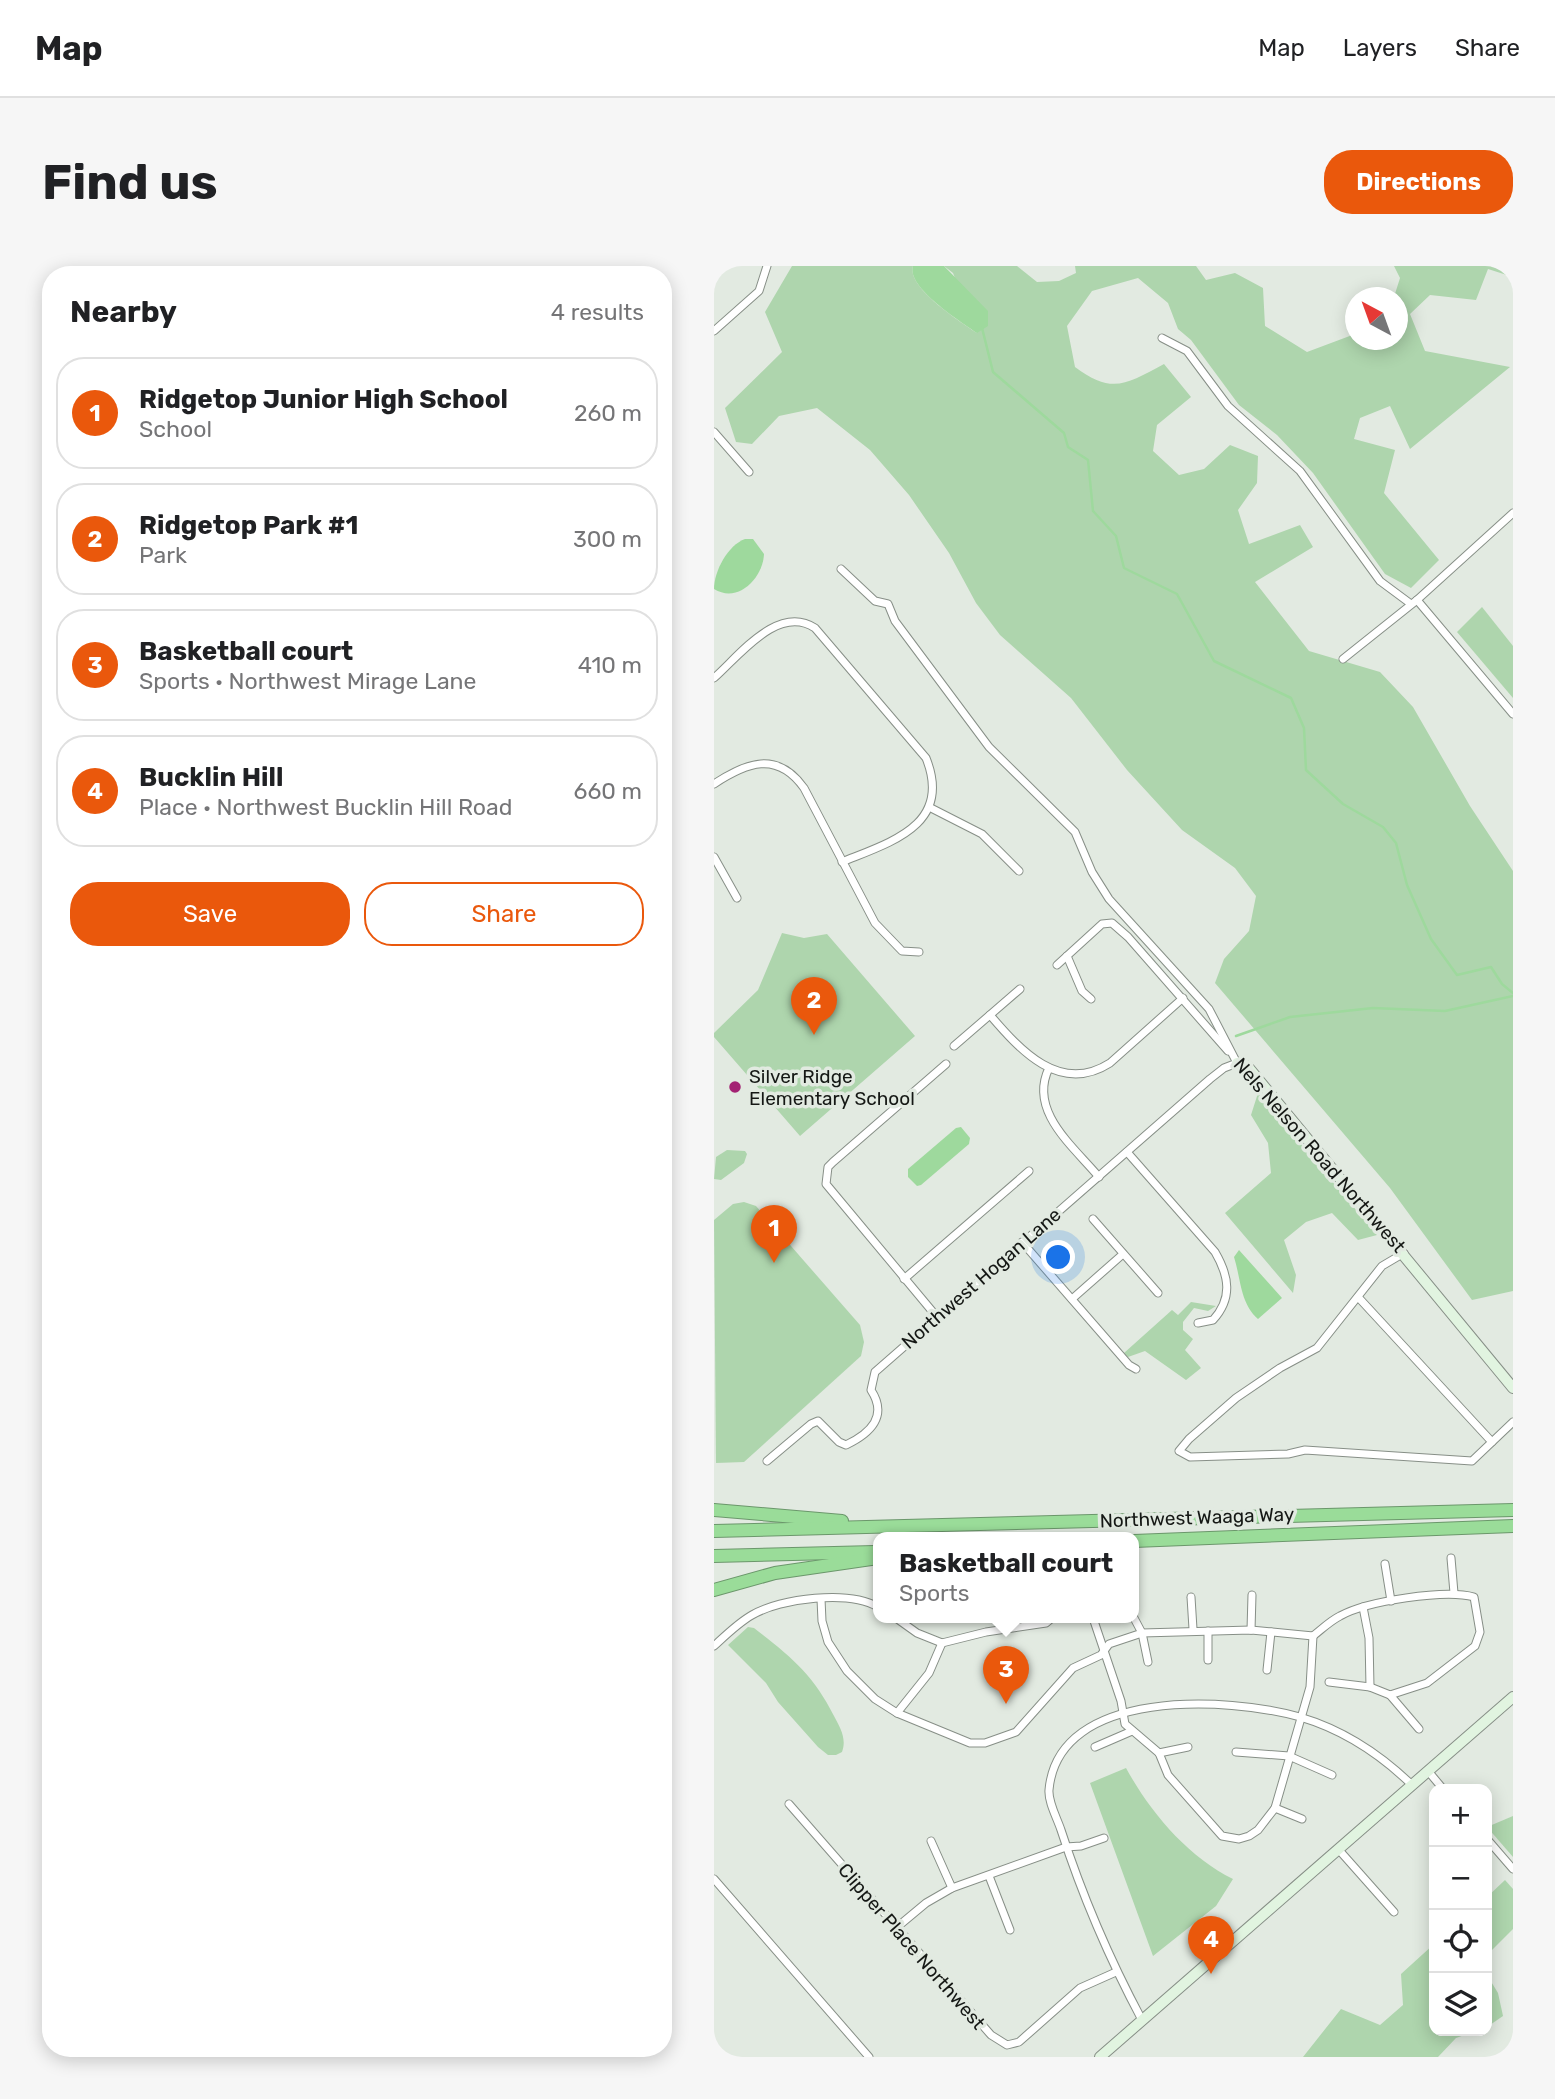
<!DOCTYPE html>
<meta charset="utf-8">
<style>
:root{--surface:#fff;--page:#f6f6f6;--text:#202124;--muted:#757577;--line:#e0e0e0;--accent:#ea580c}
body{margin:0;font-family:Rubik,sans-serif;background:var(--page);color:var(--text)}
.controls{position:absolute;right:21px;bottom:21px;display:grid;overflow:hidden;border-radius:14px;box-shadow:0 4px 18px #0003}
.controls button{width:63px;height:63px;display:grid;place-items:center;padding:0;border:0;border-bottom:2px solid var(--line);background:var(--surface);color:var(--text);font:35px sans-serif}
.compass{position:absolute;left:631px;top:21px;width:63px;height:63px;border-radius:50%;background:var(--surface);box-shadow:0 4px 18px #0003;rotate:319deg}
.you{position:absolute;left:345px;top:992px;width:24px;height:24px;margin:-18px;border:5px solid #fff;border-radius:50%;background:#1a73e8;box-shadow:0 0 0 10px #1a73e833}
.badge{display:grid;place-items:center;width:46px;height:46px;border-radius:50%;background:var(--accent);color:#fff;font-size:23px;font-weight:700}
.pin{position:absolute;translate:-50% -58px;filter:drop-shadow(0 2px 4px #0008)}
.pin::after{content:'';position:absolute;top:37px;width:24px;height:21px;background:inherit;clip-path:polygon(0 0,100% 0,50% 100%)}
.popup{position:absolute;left:159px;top:1266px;width:266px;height:91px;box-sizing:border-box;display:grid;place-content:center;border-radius:14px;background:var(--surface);filter:drop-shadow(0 2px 5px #0005);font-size:23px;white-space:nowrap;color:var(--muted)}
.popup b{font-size:26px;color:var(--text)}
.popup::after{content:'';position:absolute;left:50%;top:100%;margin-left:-14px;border:14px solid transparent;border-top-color:var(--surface)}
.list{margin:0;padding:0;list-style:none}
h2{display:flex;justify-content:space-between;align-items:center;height:91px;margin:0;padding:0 28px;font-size:30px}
h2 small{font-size:23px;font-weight:400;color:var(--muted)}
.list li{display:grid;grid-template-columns:46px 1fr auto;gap:21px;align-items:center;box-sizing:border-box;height:112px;margin:0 14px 14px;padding:0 14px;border:2px solid var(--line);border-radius:28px}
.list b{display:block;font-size:26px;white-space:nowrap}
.list p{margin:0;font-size:23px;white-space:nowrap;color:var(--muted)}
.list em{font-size:23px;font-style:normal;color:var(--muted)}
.actions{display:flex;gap:14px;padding:21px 28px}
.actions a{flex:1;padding:16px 0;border:2px solid var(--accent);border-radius:28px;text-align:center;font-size:24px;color:var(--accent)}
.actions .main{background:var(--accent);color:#fff}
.icon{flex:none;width:38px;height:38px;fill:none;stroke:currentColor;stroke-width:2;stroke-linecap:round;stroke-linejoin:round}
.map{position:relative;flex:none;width:799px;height:1791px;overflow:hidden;border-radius:28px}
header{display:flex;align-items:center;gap:42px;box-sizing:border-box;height:98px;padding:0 35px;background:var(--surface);border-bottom:2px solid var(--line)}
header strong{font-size:33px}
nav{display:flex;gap:38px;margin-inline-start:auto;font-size:24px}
.intro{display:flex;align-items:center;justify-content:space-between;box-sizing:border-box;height:168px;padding:0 42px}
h1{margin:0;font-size:49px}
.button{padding:18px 32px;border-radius:28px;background:var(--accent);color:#fff;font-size:24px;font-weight:700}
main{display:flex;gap:42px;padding:0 42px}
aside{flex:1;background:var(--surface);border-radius:28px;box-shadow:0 4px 18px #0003}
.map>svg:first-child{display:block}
.green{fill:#aed5ad}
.water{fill:#9ed99d}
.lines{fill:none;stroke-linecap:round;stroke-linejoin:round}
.stream{stroke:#9ed99d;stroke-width:2.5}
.street-casing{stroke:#878f87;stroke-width:9}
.secondary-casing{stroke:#878f87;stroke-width:12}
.highway-casing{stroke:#6b976b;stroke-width:14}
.street{stroke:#fff;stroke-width:7}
.secondary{stroke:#e1f4e0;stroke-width:10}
.highway{stroke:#9adc99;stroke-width:12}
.poi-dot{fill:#a32273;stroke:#e2eae1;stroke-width:2.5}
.labels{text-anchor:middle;stroke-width:7;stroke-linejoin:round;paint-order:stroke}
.poi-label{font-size:19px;fill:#151815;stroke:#e2eae1;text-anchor:start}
.street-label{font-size:19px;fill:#151815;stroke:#e2eae1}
</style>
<header>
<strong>Map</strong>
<nav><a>Map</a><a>Layers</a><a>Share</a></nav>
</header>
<div class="intro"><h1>Find us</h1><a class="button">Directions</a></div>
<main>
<aside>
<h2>Nearby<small>4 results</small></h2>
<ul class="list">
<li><span class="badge">1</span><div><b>Ridgetop Junior High School</b><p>School</p></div><em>260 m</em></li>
<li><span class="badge">2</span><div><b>Ridgetop Park #1</b><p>Park</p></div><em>300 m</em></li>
<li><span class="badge">3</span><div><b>Basketball court</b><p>Sports · Northwest Mirage Lane</p></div><em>410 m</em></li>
<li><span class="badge">4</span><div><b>Bucklin Hill</b><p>Place · Northwest Bucklin Hill Road</p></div><em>660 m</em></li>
</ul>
<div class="actions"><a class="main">Save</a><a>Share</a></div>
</aside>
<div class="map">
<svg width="799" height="1791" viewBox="0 0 799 1791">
<rect width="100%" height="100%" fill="#e2eae1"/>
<g class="green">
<path d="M78,0H199C192,21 247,56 263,67L239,7L230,0H303L323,16L345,15L362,7L361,0H482L492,14L521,7L549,22L551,60L593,86L641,68L642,74H684V32L680,31L686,12L680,0H799V11L774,3L762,34L716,29L696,48L711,85L796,101L696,183L676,140L646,152L640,173L681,184L670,227L725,294L697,322L671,308L599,207L563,169L525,139L477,74L464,63L454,37L424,12L378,25L353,60L361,101C399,129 412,118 450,98L477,131L443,159L439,185L465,209L490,203L516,179L544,190L543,217L524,244L535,278L586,259L599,281L541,316L595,385L666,406L699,441L756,540L799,605V1025L758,1034L676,922L501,717L510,693L535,665L542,630L521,602L468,564L413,504L357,432L286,369L262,337L235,287L195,229L156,184L103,142L65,150L38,178L22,176L11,142L68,86L51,46Z"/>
<polygon points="768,341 799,380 799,432 743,366"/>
<polygon points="68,667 90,672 113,668 201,770 86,870 0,771 0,767 44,724"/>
<polygon points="544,827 663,969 644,974 618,947 592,956 570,974 582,1009 579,1027 511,947 557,907 554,877 537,849"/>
<polygon points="13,884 31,885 33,888 30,897 7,914 0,913 2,891"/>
<polygon points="30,936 42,940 146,1059 150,1076 147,1090 30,1196 2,1197 0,954 19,938"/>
<polygon points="477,1036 502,1040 494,1045 480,1042 469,1056 469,1064 479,1073 471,1084 487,1102 472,1114 431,1085 414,1091 410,1087 458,1044 464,1049"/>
<path d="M34,1361L40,1362C76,1390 99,1408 120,1450C126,1461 133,1473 128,1486L122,1489H114L104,1481L64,1436L52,1417L14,1379Z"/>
<path d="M412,1502C436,1546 474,1591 519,1613L502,1640L439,1690L376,1517Z"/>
<polygon points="799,1550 799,1591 773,1561"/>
<polygon points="791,1614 799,1623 799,1663 773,1689 773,1631"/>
<polygon points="720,1678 720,1765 762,1765 742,1772 724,1791 589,1791 627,1743 666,1759 689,1739 687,1708"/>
<polygon points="773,1709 784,1727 789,1750 773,1761"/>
</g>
<g class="water">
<path d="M199,0H230L274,45V60L263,67C247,56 192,21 199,0Z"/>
<path d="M31,273H39L50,288C49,312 24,338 0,323C0,305 14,279 31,273Z"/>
<polygon points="247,861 256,872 255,878 207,919 203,920 194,911 194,903 242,862"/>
<path d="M525,984L568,1032L544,1053C526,1037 527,1013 520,991Z"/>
</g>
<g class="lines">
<g class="stream">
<polyline points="268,62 279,106 350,167 354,181 374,194 379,245 402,270 410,302 463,328 500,395 577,432 590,462 592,504 629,538 669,561 682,577 693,619 717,673 743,709 777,701 788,718 799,727"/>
<polyline points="522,770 576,751 659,742 731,745 799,730"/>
</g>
<g class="street-casing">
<g id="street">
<polyline points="0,65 45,25 53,0"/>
<polyline points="448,72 473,85 514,140 586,205 666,315 697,338"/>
<polyline points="0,166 35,206"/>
<polyline points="703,334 799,448"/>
<polyline points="629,393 703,334 799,247"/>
<path d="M0,412C26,389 64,338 101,362L212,492C239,559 177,576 128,596"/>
<path d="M0,518C32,497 63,484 90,522L161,657L188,685L205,686"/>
<polyline points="215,541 268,568 305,605"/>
<polyline points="0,591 23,632"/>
<polyline points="353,690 368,725 377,733"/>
<polyline points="343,699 388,658 398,657 414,671 514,785"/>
<path d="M276,749C306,784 346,829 396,797L469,732"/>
<polyline points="240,780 306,723"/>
<path d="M335,802C314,845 359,880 385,911"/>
<path d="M413,886L501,986C515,1010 519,1032 499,1054L484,1057"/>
<polyline points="379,953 444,1027"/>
<polyline points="308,976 415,1099 422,1103"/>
<polyline points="690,987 668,1000 603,1082 566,1102 522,1132 475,1173 465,1185 476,1191 574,1188 591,1184 758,1195 799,1156"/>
<polyline points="190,1013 315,905"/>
<polyline points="644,1031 778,1176"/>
<polyline points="358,1033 409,988"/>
<polyline points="223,1051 112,918 114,901 119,896 232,798"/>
<path d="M53,1195L97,1158L104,1155L125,1176L132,1179C157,1167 174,1150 157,1124L161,1106L496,813L510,802L523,797L495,743L395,633L378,606L361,566L275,481L181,355L174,338L161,335L127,303"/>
<polyline points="737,1292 740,1327"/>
<polyline points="671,1298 677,1335"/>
<polyline points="477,1331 479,1363"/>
<polyline points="107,1333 108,1355 114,1376 133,1405 161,1433 183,1447 256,1477 271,1477 302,1466 359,1402 387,1389 395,1378 428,1367 537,1364 599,1370"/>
<polyline points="649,1341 655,1372 656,1421"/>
<polyline points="182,1352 203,1367 228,1377 272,1366 332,1357 338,1352"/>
<polyline points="379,1352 407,1435 411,1458 445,1487 454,1509 508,1570 525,1573 535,1570 544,1564 561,1542 596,1421 599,1370"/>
<polyline points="420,1352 428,1367 434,1396"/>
<polyline points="537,1364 538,1329"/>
<path d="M599,1370C608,1363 616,1355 626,1350C653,1335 731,1323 760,1331L766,1366L761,1380L713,1417L676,1429L656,1421L615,1416"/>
<path d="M0,1380C12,1369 24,1357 38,1349C67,1332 135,1324 164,1341"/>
<polyline points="494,1394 494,1365"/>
<polyline points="553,1404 557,1366"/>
<polyline points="676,1429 705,1463"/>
<polyline points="183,1447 215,1407 228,1377"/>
<polyline points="381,1481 418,1465"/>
<polyline points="522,1486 575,1490 618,1509"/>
<polyline points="445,1487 474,1481"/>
<polyline points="714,1505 729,1523"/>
<polyline points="75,1538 277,1769 293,1779 305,1776 366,1722 402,1706"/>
<polyline points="561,1542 588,1553"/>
<polyline points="773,1573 799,1603"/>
<polyline points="217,1575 238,1622"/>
<polyline points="625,1584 680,1646"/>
<polyline points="275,1610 296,1664"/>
<polyline points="0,1613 155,1791"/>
<polyline points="182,1662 212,1637 238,1622 352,1581 367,1580 390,1572"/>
<path d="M428,1754C396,1694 368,1629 347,1564C343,1552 334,1536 335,1524C344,1421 515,1431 586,1451C630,1464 665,1487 698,1519"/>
<polyline points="0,1784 6,1791"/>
</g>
</g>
<g class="secondary-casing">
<g id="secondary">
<polyline points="523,797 534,801 799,1122"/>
<polyline points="386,1791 799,1431"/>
</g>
</g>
<g class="highway-casing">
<g id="highway">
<polyline points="0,1244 128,1255"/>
<polyline points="0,1265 799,1244"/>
<polyline points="420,1275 799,1260"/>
<polyline points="0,1290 161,1286"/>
<polyline points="0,1324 61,1307 164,1292"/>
</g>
</g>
<use href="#street" class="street"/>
<use href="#secondary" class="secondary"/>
<use href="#highway" class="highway"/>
</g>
<circle class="poi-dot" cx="21" cy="821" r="7"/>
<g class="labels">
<g class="poi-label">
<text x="35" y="817">Silver Ridge<tspan x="35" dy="22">Elementary School</tspan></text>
</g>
<g class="street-label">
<text transform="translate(606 889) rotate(49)" y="7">Nels Nelson Road Northwest</text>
<text transform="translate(267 1012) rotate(-41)" y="7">Northwest Hogan Lane</text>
<text transform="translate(483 1251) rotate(-2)" y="7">Northwest Waaga Way</text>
<text transform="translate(198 1680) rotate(49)" y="7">Clipper Place Northwest</text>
</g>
</g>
</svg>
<div class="controls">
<button>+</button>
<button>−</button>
<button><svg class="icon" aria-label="locate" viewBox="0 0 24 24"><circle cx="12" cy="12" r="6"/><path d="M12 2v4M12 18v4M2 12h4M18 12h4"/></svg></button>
<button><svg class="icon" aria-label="layers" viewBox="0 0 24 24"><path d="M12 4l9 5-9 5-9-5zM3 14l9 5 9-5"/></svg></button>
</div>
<svg class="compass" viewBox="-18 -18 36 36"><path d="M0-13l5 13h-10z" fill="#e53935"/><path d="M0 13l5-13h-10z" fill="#757577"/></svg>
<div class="you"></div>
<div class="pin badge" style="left:60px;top:997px">1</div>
<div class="pin badge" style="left:100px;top:769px">2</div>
<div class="pin badge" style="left:292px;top:1438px">3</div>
<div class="popup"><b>Basketball court</b>Sports</div>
<div class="pin badge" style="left:497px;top:1708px">4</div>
</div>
</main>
